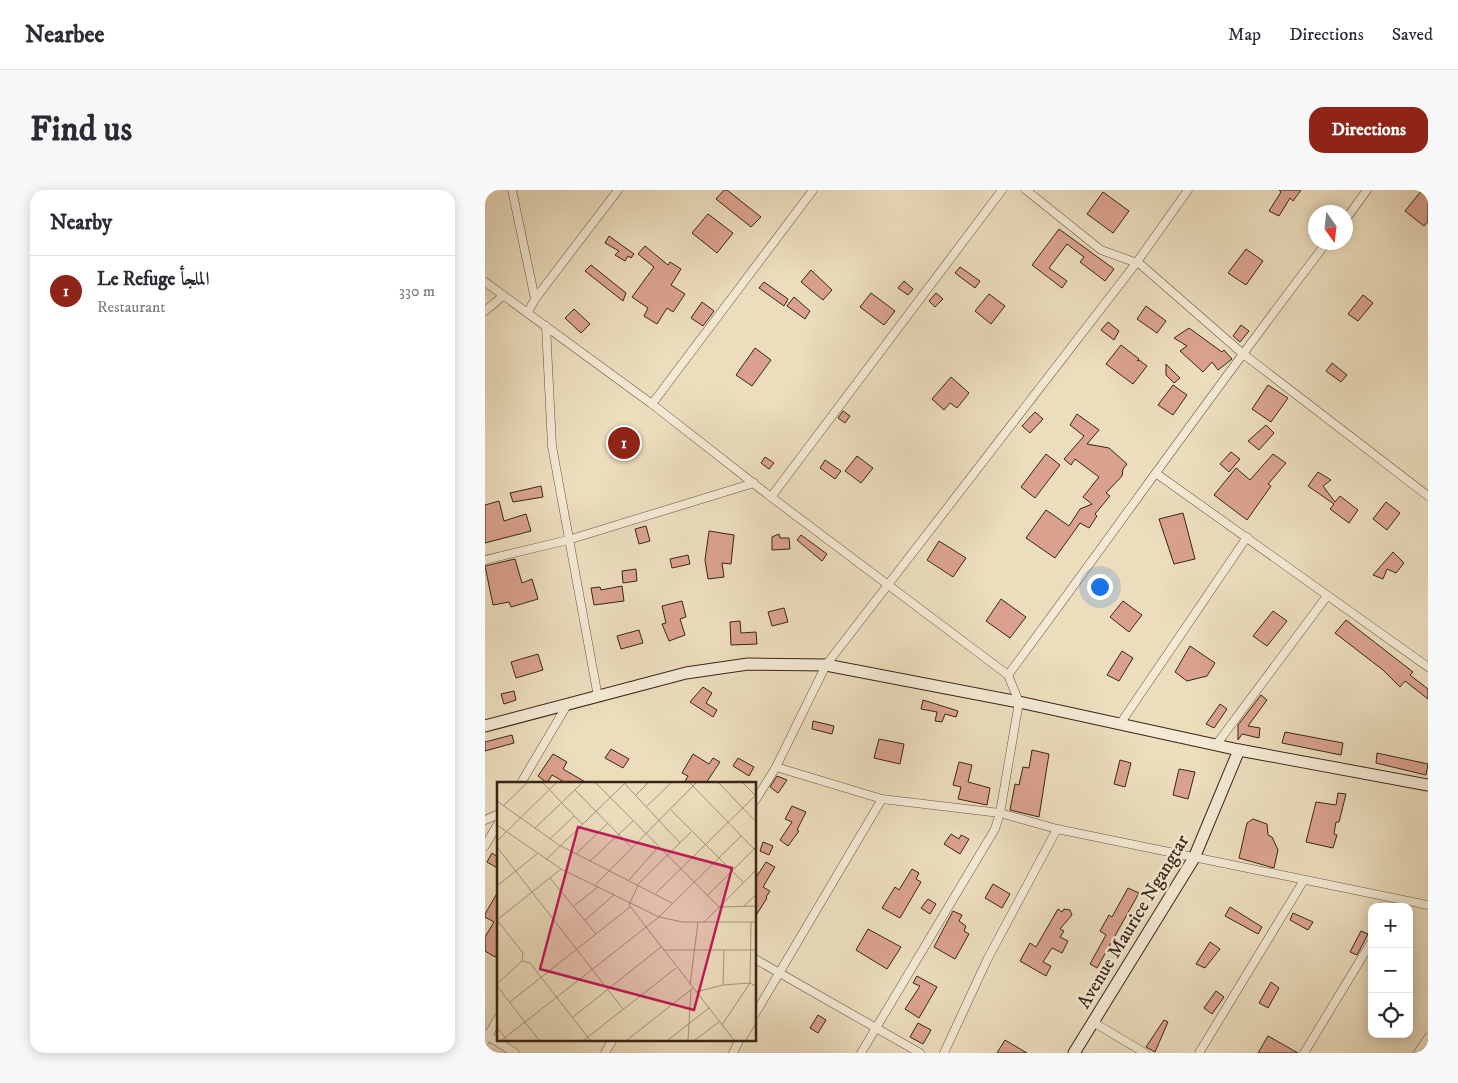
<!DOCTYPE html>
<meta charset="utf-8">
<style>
:root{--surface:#fff;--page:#f7f7f7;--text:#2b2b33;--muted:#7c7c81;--line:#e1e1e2;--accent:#8f2418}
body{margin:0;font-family:"IM FELL DW Pica",Amiri,serif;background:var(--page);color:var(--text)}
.controls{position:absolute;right:15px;bottom:15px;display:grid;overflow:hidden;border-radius:10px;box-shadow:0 2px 12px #0003}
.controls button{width:45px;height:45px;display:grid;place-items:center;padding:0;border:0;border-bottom:1px solid var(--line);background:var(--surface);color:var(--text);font:25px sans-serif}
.compass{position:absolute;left:823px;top:15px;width:45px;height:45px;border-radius:50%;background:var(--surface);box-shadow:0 2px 12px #0003;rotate:165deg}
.you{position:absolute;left:614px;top:396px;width:18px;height:18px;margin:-12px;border:4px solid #fff;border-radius:50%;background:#1a73e8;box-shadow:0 0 0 8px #1a73e833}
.badge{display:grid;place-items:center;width:32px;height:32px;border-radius:50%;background:var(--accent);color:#fff;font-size:16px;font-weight:700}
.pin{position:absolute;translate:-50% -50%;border:2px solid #fff;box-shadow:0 1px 5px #0006}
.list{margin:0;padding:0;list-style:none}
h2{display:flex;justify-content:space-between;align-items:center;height:65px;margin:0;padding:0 20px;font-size:21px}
h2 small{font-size:16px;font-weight:400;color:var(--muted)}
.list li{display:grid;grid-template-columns:32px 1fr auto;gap:15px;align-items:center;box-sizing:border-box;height:70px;padding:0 20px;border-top:1px solid var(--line)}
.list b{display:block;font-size:19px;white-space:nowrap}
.list p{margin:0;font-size:16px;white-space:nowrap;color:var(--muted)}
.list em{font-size:16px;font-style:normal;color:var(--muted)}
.icon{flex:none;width:28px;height:28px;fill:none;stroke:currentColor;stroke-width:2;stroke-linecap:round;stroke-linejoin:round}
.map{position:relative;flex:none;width:943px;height:863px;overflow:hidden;border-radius:15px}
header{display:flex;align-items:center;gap:30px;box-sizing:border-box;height:70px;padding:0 25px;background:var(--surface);border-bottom:1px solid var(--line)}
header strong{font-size:24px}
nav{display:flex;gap:28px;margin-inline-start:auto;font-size:18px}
.intro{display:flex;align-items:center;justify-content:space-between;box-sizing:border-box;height:120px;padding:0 30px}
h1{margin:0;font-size:35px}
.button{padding:12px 22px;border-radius:15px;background:var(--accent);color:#fff;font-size:18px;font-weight:700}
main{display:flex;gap:30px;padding:0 30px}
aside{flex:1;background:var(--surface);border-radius:15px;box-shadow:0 2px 12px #0003}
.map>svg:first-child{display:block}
.building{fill:#daa28e;stroke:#3a2517}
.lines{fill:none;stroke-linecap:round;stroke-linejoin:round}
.street-casing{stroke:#665340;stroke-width:9}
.secondary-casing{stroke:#3a2517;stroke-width:13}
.street{stroke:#f3e9d4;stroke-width:8}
.secondary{stroke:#f3e9d4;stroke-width:11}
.labels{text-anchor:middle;stroke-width:5;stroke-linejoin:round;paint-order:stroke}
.street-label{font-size:19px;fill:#3a2517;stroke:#f3e9d4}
.inset-road{fill:none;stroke:#a5937b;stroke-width:1}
.view{fill:#c2185b;fill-opacity:0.15;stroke:#c2185b;stroke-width:2.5}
.inset-edge{fill:none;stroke:#3a2517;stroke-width:2.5}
</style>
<header>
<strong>Nearbee</strong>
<nav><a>Map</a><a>Directions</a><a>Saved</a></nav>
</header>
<div class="intro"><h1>Find us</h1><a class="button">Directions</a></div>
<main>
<aside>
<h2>Nearby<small></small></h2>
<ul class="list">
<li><span class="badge">1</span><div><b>Le Refuge الملجأ</b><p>Restaurant</p></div><em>330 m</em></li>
</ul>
</aside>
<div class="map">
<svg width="943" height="863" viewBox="0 0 943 863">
<rect width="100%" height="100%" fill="#ecddbd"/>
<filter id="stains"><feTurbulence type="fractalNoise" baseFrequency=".004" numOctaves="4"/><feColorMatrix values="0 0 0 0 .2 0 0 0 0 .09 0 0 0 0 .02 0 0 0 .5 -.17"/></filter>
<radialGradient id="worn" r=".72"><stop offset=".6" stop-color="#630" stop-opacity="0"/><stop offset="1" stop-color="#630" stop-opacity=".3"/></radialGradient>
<g class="building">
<polygon points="239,0 242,0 276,27 266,37 231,9"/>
<polygon points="794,0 816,0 808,11 805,8 794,26 784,21 796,2"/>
<polygon points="937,0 943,0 943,31 939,36 920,21"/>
<polygon points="618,2 644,21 628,43 602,24"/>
<polygon points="223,24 248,43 232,63 207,43"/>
<polygon points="574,39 629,79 620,91 595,72 599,67 582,54 564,78 582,91 577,98 547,75"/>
<polygon points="124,46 149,64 146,68 143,66 140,71 130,65 134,61 120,53"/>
<polygon points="160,56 183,75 185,72 196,79 186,95 200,104 188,122 182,118 172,134 159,126 163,118 147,107 169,77 153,64"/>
<polygon points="761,59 778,71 761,95 743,83"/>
<polygon points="106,75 141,103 138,111 100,81"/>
<polygon points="475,77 495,91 490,98 470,83"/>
<polygon points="326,80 347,100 338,110 316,92"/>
<polygon points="419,91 428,99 423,105 413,98"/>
<polygon points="279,92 303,109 299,116 274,98"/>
<polygon points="386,103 410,121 399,135 375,117"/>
<polygon points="451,103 458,109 450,117 444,111"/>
<polygon points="504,104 520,116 506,134 490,121"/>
<polygon points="878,105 888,113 873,131 863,124"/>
<polygon points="309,107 325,121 320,129 302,116"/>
<polygon points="217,112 229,121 218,136 206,128"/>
<polygon points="661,116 681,131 672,143 652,129"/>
<polygon points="89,119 105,134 96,143 80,128"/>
<polygon points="623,132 634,141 629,150 616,140"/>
<polygon points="756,135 764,141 755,152 748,146"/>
<polygon points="704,138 737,162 739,160 747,169 733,180 727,172 718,182 695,161 702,156 689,148"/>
<polygon points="636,155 654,169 652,171 654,170 662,176 648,194 621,174"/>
<polygon points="270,158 286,170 267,196 251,185"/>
<polygon points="847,173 862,185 856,192 841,181"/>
<polygon points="681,174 695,188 689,193 681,185"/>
<polygon points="466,187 484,203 472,218 465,213 459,220 447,209"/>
<polygon points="688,195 702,205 688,225 673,215"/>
<polygon points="783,195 803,208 786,232 767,219"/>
<polygon points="358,221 365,226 360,233 353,228"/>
<polygon points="550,222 558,229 545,243 537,236"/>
<polygon points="592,224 614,240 602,254 624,258 642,274 638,279 637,286 621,303 625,306 610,324 612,326 604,338 595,333 570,368 541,348 561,320 584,336 595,319 607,314 598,307 614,287 590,269 586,275 579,269 599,246 585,235"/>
<polygon points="781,235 789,243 774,260 763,251"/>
<polygon points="746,262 755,269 744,282 735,274"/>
<polygon points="561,264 575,275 550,308 536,297"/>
<polygon points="788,264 801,273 783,294 786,296 762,330 729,305 751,278 765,290"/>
<polygon points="372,266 388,278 376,293 360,281"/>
<polygon points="280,267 289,273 284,279 276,273"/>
<polygon points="340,270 356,281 350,289 335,278"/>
<polygon points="833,282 846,290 838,296 850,312 855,306 873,320 864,333 845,319 849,314 823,296"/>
<polygon points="56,296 58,307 28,312 25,303"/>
<polygon points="14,311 19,331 41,324 46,341 0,353 0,315"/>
<polygon points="901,312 915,323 902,340 888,329"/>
<polygon points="698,323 710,369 689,374 674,329"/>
<polygon points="161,336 165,351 154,354 150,339"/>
<polygon points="224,341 249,345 246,374 237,373 239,387 223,389 220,370"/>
<polygon points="294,344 295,348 304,348 305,359 287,360 287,347"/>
<polygon points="316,345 342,364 337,371 312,350"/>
<polygon points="454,351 481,368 468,387 442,370"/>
<polygon points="908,362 919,373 911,383 902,379 898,389 888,385"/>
<polygon points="203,365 205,374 187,378 185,369"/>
<polygon points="30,369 37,393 47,389 53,409 26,417 24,412 8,415 0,376"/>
<polygon points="151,379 152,391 138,393 137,381"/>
<polygon points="137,396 139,411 109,415 106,398 115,397 116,400"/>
<polygon points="516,409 541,427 525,448 501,431"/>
<polygon points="197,411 201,427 195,429 200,445 184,451 177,434 181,433 177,416"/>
<polygon points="638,411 657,425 644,442 625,427"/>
<polygon points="299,418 303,432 287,436 283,422"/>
<polygon points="788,421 802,431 782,456 768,446"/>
<polygon points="861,430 928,482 925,485 943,499 943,509 920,491 915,497 898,480 850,443"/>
<polygon points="255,431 256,443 271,442 272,454 246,455 245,432"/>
<polygon points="154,440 158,453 136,459 132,446"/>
<polygon points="705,456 730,473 722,486 702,491 690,482"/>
<polygon points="637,461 648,468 634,491 622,485"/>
<polygon points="53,464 58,480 31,488 26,472"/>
<polygon points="218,497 227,503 221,513 232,520 228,527 205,512"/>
<polygon points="29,501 31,510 19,514 16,504"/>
<polygon points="776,505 782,510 763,536 775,538 774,548 757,544 753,550 753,535"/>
<polygon points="438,510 473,521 471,527 460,524 457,532 450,531 452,522 436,519"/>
<polygon points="735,514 742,519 729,538 721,534"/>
<polygon points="328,531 349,536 347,544 327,539"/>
<polygon points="800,542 858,553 856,565 797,553"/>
<polygon points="27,545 29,553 0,561 0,552"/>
<polygon points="394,549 419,554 415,574 389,568"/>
<polygon points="126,559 144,569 138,578 120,568"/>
<polygon points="547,560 564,564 554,627 525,620 530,594 534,595 538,577 544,578"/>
<polygon points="892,563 943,574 941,585 891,573"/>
<polygon points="68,564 82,572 78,579 102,593 81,593 67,585 62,593 53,586"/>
<polygon points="208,564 224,574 228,568 235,572 221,593 199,593 203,586 197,583"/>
<polygon points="253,568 269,577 264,586 248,576"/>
<polygon points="635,570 646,573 640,597 629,594"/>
<polygon points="474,572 487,575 483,592 505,598 502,615 473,609 476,597 468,595"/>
<polygon points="694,579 710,582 703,609 688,605"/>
<polygon points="292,586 302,590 293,603 285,597"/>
<polygon points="853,603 861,604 854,632 851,632 849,644 852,645 848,658 821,652 831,612 851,615"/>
<polygon points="307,616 321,622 312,640 314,641 303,656 295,650 307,632 300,629"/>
<polygon points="768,629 782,634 783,645 787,647 793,660 789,678 754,668 762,633"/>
<polygon points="466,644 474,649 476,645 484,649 475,664 459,654"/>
<polygon points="278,652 288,656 284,665 275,661"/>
<polygon points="7,663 14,668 14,679 2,672"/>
<polygon points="281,672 290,677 278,697 285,701 281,707 282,708 270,727 270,689"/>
<polygon points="427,679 434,683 431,689 436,692 415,728 397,718 410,697 414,700"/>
<polygon points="508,694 525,704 517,718 500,708"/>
<polygon points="643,698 654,703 612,778 605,774 621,745 615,741 624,725 627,727"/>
<polygon points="14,700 14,761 10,767 0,761 0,747 9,732 0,727 0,724"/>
<polygon points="443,709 451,714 445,724 436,718"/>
<polygon points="745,717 777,737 773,744 740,726"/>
<polygon points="573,719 577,722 579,719 585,720 587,725 575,739 579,741 575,747 583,751 577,763 567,758 558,772 566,776 561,786 535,771 545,753 551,757"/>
<polygon points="468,721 477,725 474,731 481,736 479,741 484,744 470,769 449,757"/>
<polygon points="808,723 828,732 823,740 805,730"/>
<polygon points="383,739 416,757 402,779 371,760"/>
<polygon points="876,741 883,744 872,765 865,762"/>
<polygon points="725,752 735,759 720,778 711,774"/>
<polygon points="432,786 452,797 434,828 420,819 435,796 428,793"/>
<polygon points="786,792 794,798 783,818 774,813"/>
<polygon points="731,801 739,807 727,824 719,818"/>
<polygon points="333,825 341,830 333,843 325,838"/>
<polygon points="679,830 683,832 670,862 661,857"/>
<polygon points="433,833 446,840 438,854 425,847"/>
<polygon points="783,846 813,863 773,863"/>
<polygon points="520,850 542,863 512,863"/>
</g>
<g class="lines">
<g class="street-casing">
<g id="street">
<polyline points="27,0 50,109"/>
<polyline points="541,0 616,60 655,74 757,163 943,306"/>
<polyline points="861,29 882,0"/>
<polyline points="0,92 167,214 286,307 523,485 534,512 515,623 510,639 376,863"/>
<polyline points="0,121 18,106"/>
<polyline points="43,122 50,109 133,0"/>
<polyline points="61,136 67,256 113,507"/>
<polyline points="167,214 328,0"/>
<polyline points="672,284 943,477"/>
<polyline points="286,307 517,0"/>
<polyline points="0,370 83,350 269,293"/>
<path d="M523,485C630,341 733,194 842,52"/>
<polyline points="635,534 762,347"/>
<polyline points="731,555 842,406"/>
<polyline points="291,577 397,609 515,623 572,639 943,715"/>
<polyline points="36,593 82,515"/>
<polyline points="270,611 291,577 341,475 652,72 703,0"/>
<polyline points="0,630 14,624"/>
<polyline points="0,656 14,632"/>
<polyline points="270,769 435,863"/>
<polyline points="270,824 397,609"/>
<polyline points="608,832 660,863"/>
<polyline points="0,844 30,863"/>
<polyline points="0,851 14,827"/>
<polyline points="120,863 128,849"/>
<polyline points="248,863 255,849"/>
<polyline points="459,863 502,770 572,639"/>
<polyline points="714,863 819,690"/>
<polyline points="819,863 887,751"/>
<polyline points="933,863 943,848"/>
</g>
</g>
<g class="secondary-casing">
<g id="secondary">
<polyline points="0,536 201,483 263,474 341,475 534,512 754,560 943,595"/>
<polyline points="589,863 709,668 754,560"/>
</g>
</g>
<use href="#street" class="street"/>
<use href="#secondary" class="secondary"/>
</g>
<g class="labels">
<g class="street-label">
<text transform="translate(647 731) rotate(-59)" y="7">Avenue Maurice Ngangtar</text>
</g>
</g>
<g transform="translate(12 592)">
<rect width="259" height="259" fill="#ecddbd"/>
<path class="inset-road" d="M46,1L85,42M99,1L222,125L259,124M193,1L257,67M222,1L259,40M246,1L259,14M128,2L183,61M78,8L134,65M139,13L151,1M0,19L62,63L175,121M6,24L30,1M150,24L174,1M174,28L246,100M0,43L64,87L162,135L186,140H259M38,46L85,1M194,50L142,101L132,123L237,258M53,57L77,34M0,59L59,1M0,65L126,227M79,72L111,41M49,78L128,1M93,79L136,39M53,96L99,152M132,98L161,65M98,103L199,1M0,104L40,72M159,111L259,13M210,114L259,65M77,124L101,105M247,124L259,113M0,138L26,171L25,179L0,202M0,138L64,87M88,138L117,113M207,140L259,88M166,168H259M25,179L33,181L93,258M193,203L201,140M226,203L227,168M0,204L42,258M199,210L226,203L253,201L259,204M13,220L133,125M76,235L164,165M225,243L253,201L254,140M0,245L10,258M5,258L162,135L244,54M87,258L179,186M130,258L196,206M171,258L212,226M191,258L194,208M198,258L222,240M249,258L259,241"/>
<path class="view" d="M81,45L235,86L197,228L43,187Z"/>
<rect width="259" height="259" class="inset-edge"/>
</g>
<rect width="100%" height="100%" filter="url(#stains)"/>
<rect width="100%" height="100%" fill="url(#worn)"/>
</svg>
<div class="controls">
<button>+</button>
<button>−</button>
<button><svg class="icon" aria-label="locate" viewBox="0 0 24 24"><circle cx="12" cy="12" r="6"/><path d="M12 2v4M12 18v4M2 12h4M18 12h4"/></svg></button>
</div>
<svg class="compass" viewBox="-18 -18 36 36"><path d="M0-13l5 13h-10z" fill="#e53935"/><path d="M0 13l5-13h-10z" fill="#7c7c81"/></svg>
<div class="you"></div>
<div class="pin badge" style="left:139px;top:253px">1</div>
</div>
</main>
